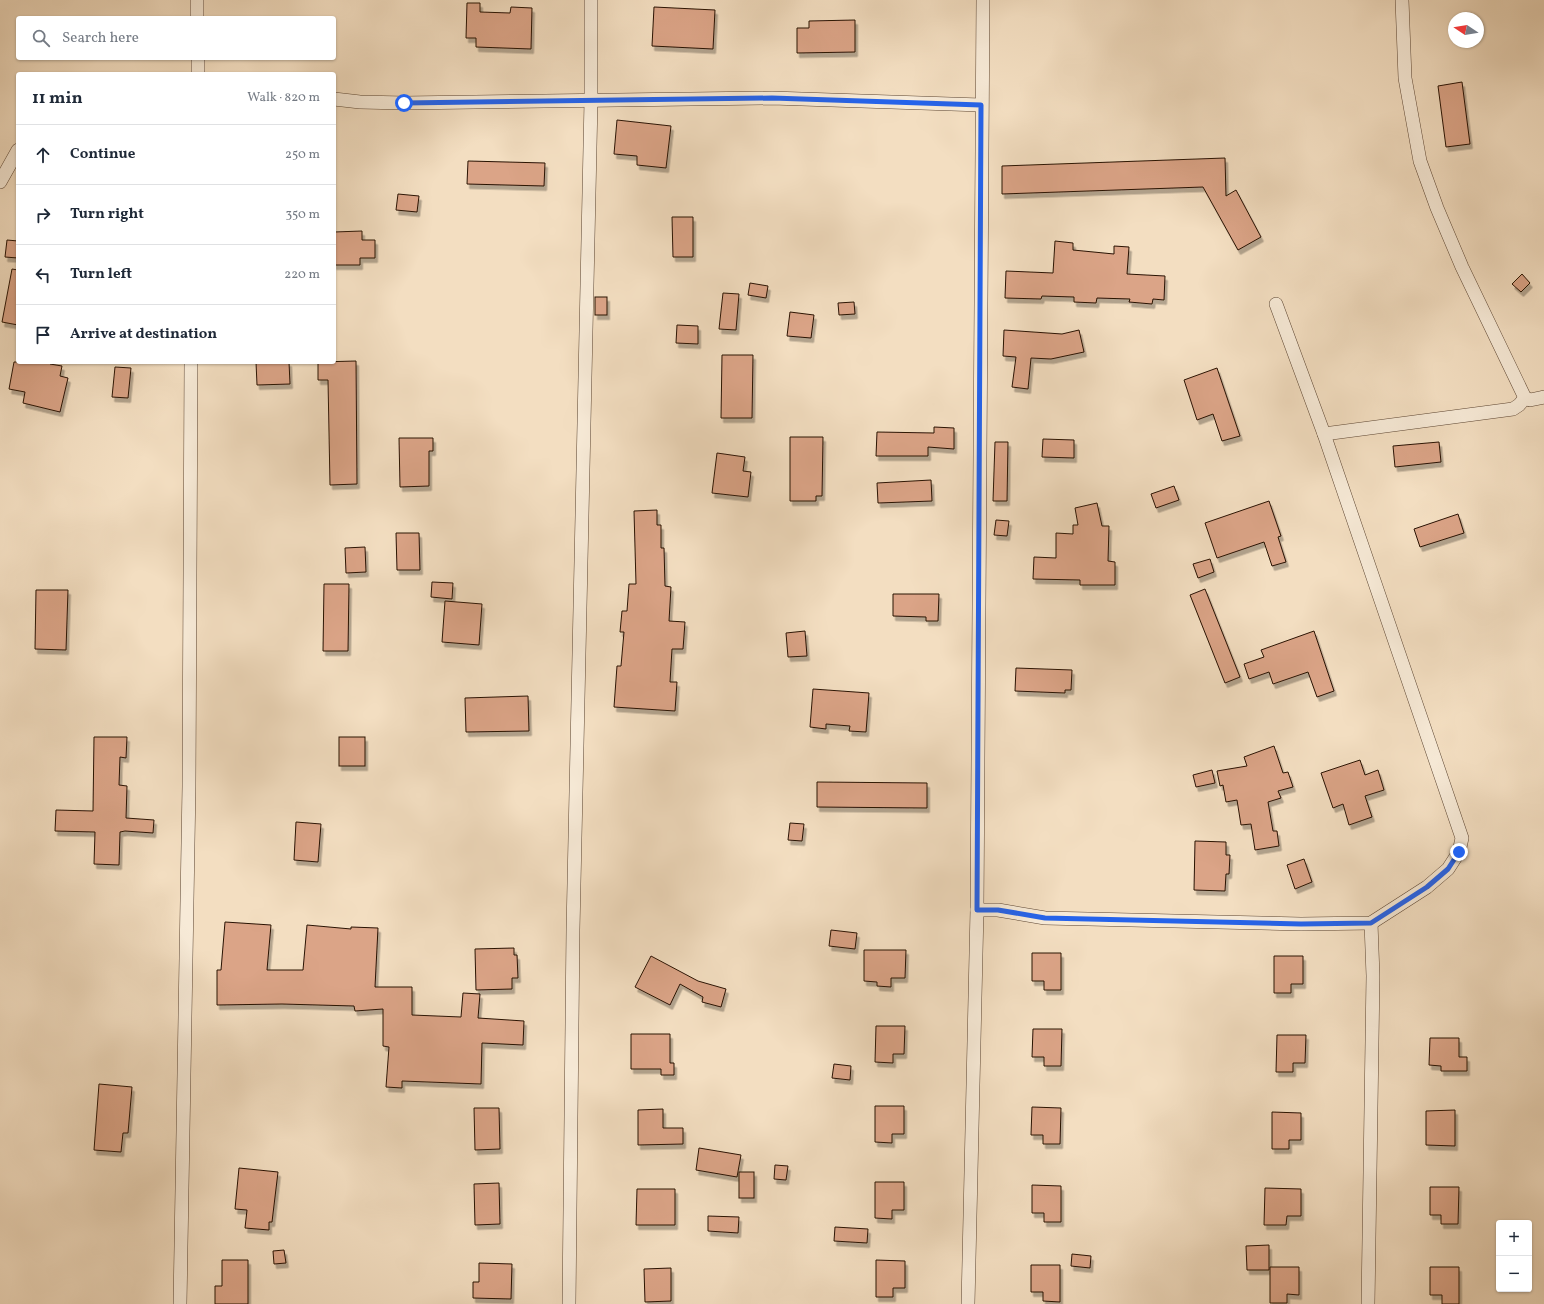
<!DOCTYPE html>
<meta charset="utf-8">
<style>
:root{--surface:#fff;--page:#f6f6f7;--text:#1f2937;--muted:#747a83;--line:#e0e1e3}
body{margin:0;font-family:Vollkorn,serif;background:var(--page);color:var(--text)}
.controls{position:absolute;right:12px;bottom:12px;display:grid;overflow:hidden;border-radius:4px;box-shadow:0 1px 3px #0004}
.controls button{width:36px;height:36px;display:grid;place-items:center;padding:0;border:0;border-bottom:1px solid var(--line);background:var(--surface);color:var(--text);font:20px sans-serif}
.compass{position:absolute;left:1448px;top:12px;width:36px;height:36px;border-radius:50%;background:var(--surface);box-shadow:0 1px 3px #0004;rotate:282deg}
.stop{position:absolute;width:12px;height:12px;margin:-9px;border:3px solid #2563eb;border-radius:50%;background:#fff}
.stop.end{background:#2563eb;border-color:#fff;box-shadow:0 1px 4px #0008}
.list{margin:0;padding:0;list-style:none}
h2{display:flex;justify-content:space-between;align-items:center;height:52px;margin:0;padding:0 16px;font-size:17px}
h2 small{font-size:13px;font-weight:400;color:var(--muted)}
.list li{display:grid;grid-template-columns:26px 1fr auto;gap:12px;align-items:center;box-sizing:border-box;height:60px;padding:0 16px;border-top:1px solid var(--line)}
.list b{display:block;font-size:15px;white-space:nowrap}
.list em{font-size:13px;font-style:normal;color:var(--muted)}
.icon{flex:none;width:22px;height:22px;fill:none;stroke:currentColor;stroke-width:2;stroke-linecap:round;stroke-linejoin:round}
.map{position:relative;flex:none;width:1544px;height:1304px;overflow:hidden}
.search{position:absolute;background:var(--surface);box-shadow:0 1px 3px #0004;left:16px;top:16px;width:320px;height:44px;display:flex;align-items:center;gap:10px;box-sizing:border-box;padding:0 14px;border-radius:4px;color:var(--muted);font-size:15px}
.panel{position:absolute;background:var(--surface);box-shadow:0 1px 3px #0004;left:16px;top:72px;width:320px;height:292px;border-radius:4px}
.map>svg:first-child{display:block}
.building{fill:#dba487;stroke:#291202;filter:url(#shadow)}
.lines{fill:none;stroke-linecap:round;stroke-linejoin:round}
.street-casing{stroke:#5c4532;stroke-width:14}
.street{stroke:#f7ead7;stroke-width:13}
.route{stroke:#2563eb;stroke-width:5}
</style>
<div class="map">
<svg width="1544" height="1304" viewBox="0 0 1544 1304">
<defs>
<filter id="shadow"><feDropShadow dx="2.5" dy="4.5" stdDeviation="0" flood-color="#0004"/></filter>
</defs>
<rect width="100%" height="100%" fill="#f3dec1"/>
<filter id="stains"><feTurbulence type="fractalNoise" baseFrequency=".005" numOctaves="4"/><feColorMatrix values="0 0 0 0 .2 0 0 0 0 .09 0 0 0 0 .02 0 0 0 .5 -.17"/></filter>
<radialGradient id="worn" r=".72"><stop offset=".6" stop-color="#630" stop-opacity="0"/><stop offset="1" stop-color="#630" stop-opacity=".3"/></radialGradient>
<g class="building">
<polygon points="467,3 480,3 480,12 510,13 511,7 532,8 531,49 476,47 476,38 466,38"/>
<polygon points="654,7 715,10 713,49 652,46"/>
<polygon points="855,20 855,52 797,53 797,28 809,28 809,21"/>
<polygon points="1462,82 1470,144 1446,147 1438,86"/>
<polygon points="617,120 671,126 666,168 637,165 637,156 614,154"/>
<polygon points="1225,158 1226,196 1236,190 1261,237 1238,250 1203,187 1002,194 1002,166"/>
<polygon points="468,161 545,163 544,186 467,184"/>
<polygon points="398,194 419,196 417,212 396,210"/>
<polygon points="672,217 693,217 693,257 673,257"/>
<polygon points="362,231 362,240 375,240 375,258 360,258 360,265 334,265 334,232"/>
<polygon points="7,240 18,241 18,258 5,257"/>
<polygon points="1055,241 1073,243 1073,250 1114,254 1114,246 1129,247 1127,274 1165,276 1164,300 1153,299 1152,304 1129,302 1130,299 1097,298 1096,303 1074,302 1074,297 1042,296 1041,299 1005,298 1006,271 1053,273"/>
<polygon points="12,269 18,270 18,325 2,322"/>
<polygon points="1522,274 1530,283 1521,292 1512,284"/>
<polygon points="750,283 768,286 766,298 748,295"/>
<polygon points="723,293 739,294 736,330 719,329"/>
<rect x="595" y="297" width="12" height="18"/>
<polygon points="854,302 855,314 839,315 838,303"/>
<polygon points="790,312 814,315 811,338 787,336"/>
<polygon points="677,325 698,326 698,344 676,343"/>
<polygon points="1004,330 1062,334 1079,330 1084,352 1051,359 1031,358 1028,389 1012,387 1016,357 1003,356"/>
<polygon points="722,355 753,355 752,418 721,418"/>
<polygon points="356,361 357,484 330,485 328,380 318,380 318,362"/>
<polygon points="14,362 50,362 50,364 62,366 60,376 68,378 60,412 23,403 25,392 9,389"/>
<polygon points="256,362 289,362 290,384 257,385"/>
<polygon points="115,367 131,368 128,398 112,397"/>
<polygon points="1217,368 1240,436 1222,441 1213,414 1197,420 1184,380"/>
<polygon points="934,427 954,428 954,449 928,447 928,456 876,456 877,432 934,433"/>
<polygon points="790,437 823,437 822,496 816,496 816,501 790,501"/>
<polygon points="399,438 433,438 433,451 429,451 429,486 400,487"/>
<polygon points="1043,439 1074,440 1074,458 1042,457"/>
<polygon points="995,442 1008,442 1007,501 993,501"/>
<polygon points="1439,442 1441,462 1395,467 1393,446"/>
<polygon points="717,453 745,457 743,471 751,472 748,497 712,493"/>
<polygon points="931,480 932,501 878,503 877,483"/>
<polygon points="1174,486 1179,500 1156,508 1151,494"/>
<polygon points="1269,501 1281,536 1278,537 1286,562 1272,566 1264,542 1217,558 1205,523"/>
<polygon points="1097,503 1102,526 1109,526 1108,561 1115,562 1115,585 1080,585 1080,580 1033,579 1034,557 1056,558 1056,533 1073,534 1073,525 1078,525 1075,508"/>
<polygon points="657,510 657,525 661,525 661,548 664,548 665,586 671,587 669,621 685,622 683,649 672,649 670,682 677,682 675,711 614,707 617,666 621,666 624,632 620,632 622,611 627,611 629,584 636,584 634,511"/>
<polygon points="1458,514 1464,533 1420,547 1414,529"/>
<polygon points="996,520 1009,521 1007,536 994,535"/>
<polygon points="396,533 419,533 420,570 397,570"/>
<polygon points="365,547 366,572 346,573 345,548"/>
<polygon points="1210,559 1214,572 1198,578 1193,564"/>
<polygon points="432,582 453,583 452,599 431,597"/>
<polygon points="324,584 349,584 348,651 323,651"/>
<polygon points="1205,589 1240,677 1225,683 1190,595"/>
<polygon points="36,590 68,590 66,650 35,649"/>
<polygon points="893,594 939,594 938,621 926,621 926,617 893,616"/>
<polygon points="445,601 482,604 479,645 442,642"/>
<polygon points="805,631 807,656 788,657 786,633"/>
<polygon points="1314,631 1334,691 1317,697 1308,672 1273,684 1269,672 1249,679 1244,664 1264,657 1261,650"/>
<polygon points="1016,668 1072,670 1071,690 1065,690 1065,693 1015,691"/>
<polygon points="813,689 869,693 866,732 849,731 850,726 826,724 826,729 810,727"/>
<polygon points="528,696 529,731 466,732 465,698"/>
<polygon points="94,737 127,737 126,758 120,757 119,785 127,786 126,818 154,820 153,833 125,831 120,832 119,865 94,864 95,832 55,831 56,810 93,811"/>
<rect x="339" y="737" width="26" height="29"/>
<polygon points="1274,746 1283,773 1288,772 1293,787 1278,791 1281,798 1268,802 1273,831 1277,831 1279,846 1255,850 1251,824 1241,825 1237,800 1226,802 1223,785 1220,786 1217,771 1247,766 1244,757"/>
<polygon points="1360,760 1365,775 1378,770 1384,790 1365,796 1372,817 1349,825 1343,804 1333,808 1321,773"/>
<polygon points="1212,770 1215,783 1196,787 1193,775"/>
<polygon points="817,782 927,783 927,808 817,807"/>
<polygon points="296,822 321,824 318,862 294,860"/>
<polygon points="790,823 804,824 802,841 788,840"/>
<polygon points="1195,841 1226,842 1226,855 1230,855 1229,874 1226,874 1225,891 1194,890"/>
<polygon points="1304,859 1312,882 1295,889 1287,865"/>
<polygon points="225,922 271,925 267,970 303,970 307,925 351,929 351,927 378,928 375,987 412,987 412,1015 461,1017 463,993 480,994 478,1018 524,1021 523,1045 482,1043 481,1084 402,1081 402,1088 386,1087 389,1047 383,1046 383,1009 355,1011 354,1006 282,1004 217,1005 217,970 221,970"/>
<polygon points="831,930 857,933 855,949 829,946"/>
<polygon points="514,948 514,955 517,955 518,978 512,978 512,989 476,990 475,949"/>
<polygon points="864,950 906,950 905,978 891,978 891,987 877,986 877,982 864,981"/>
<polygon points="1032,953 1061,953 1061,990 1044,990 1044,981 1032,981"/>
<polygon points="651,956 698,981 726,989 721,1007 702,1002 703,997 680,984 670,1005 635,987"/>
<polygon points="1274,956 1303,956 1303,984 1291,984 1291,993 1274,993"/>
<polygon points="876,1026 905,1026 904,1054 893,1054 893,1063 875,1062"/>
<polygon points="1033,1029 1062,1029 1061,1066 1044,1066 1044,1057 1032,1057"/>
<polygon points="631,1034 670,1034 670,1063 674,1063 674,1075 661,1075 661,1069 631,1069"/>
<polygon points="1277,1035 1306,1035 1305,1063 1293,1063 1293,1072 1276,1072"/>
<polygon points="1430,1038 1459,1038 1459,1057 1467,1057 1467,1071 1441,1071 1441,1066 1429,1065"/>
<polygon points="834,1064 851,1066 850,1080 832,1078"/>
<polygon points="99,1084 132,1087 128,1133 123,1133 121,1152 94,1150"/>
<polygon points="875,1106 904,1106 904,1134 892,1134 892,1143 875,1142"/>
<polygon points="1032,1107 1061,1108 1060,1144 1043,1144 1043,1135 1031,1135"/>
<polygon points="474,1108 499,1108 500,1149 475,1150"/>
<polygon points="663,1109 663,1128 683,1128 683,1144 638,1145 638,1110"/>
<polygon points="1455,1110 1455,1146 1426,1145 1426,1111"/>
<polygon points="1272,1112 1301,1113 1301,1140 1289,1140 1289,1149 1272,1149"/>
<polygon points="699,1148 741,1155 737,1177 696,1170"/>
<polygon points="775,1165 788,1166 786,1180 774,1179"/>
<polygon points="239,1168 278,1172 272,1222 269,1222 269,1230 245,1228 247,1210 235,1209"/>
<rect x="739" y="1172" width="15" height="26"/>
<polygon points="875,1182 904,1182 904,1210 892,1210 892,1219 875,1218"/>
<polygon points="499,1183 500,1224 475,1225 474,1184"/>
<polygon points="1032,1185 1061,1186 1061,1222 1044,1222 1044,1213 1032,1213"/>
<polygon points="1430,1187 1459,1187 1458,1224 1441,1224 1441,1215 1430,1215"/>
<polygon points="1265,1188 1301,1189 1301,1216 1287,1216 1286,1225 1264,1225"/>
<polygon points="637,1189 675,1189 675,1225 636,1225"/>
<polygon points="708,1216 739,1217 738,1233 708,1231"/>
<polygon points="835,1227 868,1229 867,1243 834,1241"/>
<polygon points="1269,1245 1269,1270 1247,1270 1246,1246"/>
<polygon points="284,1250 286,1263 274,1264 273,1251"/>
<polygon points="1072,1254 1091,1256 1090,1268 1071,1266"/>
<polygon points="222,1260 248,1260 248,1304 215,1304 215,1286 222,1286"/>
<polygon points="876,1260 905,1261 905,1288 893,1288 893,1297 876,1297"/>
<polygon points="479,1263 512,1264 511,1299 473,1298 473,1282 479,1282"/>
<polygon points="1031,1265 1060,1265 1060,1302 1043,1301 1043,1292 1031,1292"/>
<polygon points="1270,1267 1299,1267 1299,1295 1287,1294 1287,1303 1270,1303"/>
<polygon points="1430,1267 1459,1267 1459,1304 1442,1304 1442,1295 1430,1295"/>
<polygon points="671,1268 671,1301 645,1302 644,1269"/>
</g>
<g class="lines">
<g class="street-casing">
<g id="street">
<polyline points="197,0 197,18"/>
<polyline points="1402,0 1405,78 1420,161 1437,208 1462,267 1525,398"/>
<polyline points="198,58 198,74"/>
<polyline points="334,99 360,102 404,103 772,98 981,105"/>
<polyline points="0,182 18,150"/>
<polyline points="1324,434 1513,409 1519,405 1525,398 1530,400 1544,397"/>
<polyline points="977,910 998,910 1045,918 1301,924 1371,923 1427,887 1448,869 1459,852 1462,838 1324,434 1276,304"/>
<polyline points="180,1304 189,786 191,362"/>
<polyline points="569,1304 573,930 591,101 591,0"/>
<polyline points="968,1304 977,910 983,0"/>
<polyline points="1368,1304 1373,976 1371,923"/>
</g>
</g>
<use href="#street" class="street"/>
</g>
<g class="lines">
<polyline class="route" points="404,103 772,98 981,105 977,910 998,910 1045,918 1301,924 1371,923 1427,887 1448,869 1459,852"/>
</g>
<rect width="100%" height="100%" filter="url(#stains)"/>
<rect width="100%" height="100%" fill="url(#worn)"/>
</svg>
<div class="controls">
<button>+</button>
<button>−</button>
</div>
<svg class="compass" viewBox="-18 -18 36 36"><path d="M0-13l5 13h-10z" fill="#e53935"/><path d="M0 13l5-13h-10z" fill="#747a83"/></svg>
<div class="stop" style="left:404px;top:103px"></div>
<div class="stop end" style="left:1459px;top:852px"></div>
<div class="search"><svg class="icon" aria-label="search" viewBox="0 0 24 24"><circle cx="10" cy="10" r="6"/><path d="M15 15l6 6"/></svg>Search here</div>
<section class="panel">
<h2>11 min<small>Walk · 820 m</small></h2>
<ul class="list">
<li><svg class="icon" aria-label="ahead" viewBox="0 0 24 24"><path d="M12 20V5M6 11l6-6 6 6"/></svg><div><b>Continue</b></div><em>250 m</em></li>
<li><svg class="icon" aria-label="right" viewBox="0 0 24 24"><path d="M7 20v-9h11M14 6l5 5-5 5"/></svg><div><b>Turn right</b></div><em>350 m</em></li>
<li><svg class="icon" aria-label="left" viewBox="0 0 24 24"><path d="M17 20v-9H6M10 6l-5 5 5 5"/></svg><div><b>Turn left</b></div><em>220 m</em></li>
<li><svg class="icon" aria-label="arrive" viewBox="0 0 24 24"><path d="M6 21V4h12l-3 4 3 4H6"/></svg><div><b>Arrive at destination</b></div></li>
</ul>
</section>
</div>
